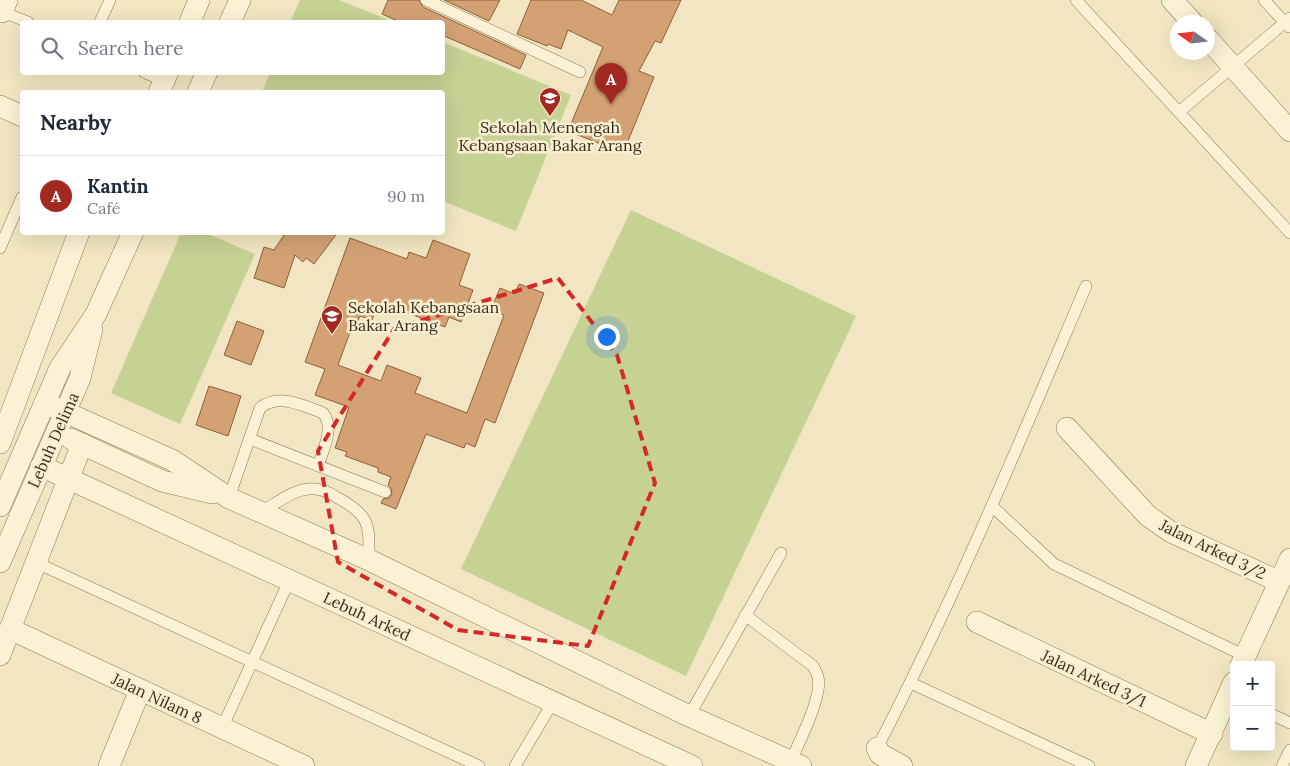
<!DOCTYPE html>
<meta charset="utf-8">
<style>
:root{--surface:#fff;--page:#f2f2f3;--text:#1f2937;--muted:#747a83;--line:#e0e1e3;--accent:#a12922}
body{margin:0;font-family:Lora,serif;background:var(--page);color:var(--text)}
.controls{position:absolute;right:15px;bottom:15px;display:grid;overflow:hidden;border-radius:5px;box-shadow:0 5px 20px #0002}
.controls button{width:45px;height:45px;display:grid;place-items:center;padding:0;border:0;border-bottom:1px solid var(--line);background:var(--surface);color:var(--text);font:25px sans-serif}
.compass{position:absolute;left:1170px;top:15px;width:45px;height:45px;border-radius:50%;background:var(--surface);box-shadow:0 5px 20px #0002;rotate:284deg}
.you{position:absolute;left:606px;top:336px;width:18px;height:18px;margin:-12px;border:4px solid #fff;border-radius:50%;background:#1a73e8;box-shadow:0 0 0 8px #1a73e833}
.badge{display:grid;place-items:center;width:32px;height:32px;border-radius:50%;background:var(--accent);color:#fff;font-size:16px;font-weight:700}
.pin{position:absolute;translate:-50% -41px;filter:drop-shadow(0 1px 2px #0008)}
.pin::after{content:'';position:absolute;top:26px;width:18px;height:15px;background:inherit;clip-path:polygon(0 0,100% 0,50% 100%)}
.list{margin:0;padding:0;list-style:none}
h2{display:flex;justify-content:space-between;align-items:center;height:65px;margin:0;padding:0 20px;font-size:21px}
h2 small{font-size:16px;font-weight:400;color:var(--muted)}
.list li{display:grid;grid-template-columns:32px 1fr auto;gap:15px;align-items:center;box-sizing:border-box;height:80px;padding:0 20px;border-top:1px solid var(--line)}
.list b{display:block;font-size:19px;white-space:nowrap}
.list p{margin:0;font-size:16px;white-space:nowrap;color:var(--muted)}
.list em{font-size:16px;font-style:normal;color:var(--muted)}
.icon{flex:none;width:28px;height:28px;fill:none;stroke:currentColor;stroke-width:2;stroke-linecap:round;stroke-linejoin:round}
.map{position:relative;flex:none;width:1290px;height:766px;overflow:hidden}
.search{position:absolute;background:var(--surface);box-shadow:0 5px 20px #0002;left:20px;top:20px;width:425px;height:55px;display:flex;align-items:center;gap:12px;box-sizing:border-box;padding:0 18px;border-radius:5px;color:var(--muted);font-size:19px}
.panel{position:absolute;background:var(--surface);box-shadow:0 5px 20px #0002;left:20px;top:90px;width:425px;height:145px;border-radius:5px}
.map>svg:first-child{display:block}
.green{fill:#c6d194}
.building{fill:#d3a174;stroke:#8e613b}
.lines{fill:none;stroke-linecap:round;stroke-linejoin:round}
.service-casing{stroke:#8d7757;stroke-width:12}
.minor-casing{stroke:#8d7757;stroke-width:22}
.service{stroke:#fbf2d5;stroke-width:11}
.minor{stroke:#fbf2d5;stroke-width:21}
.marked{fill:none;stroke:#d62828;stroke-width:4;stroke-dasharray:10 6;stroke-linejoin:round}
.labels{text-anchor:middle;stroke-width:5;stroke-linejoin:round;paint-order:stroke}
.poi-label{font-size:16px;fill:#3b2d1d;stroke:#f8efd2}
.street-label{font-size:16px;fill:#3b2d1d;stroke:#f8efd2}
</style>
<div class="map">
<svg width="1290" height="766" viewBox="0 0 1290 766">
<rect width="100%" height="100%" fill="#f1e6c1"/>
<g class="green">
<polygon points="300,0 339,0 394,22 290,22"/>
<polygon points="443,42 571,95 516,231 443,201 442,92 262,92 270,73 442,72"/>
<polygon points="631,210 856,316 686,676 461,569"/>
<polygon points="181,233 206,233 255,254 180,424 111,393"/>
</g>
<g class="building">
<polygon points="388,0 419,0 423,7 526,55 520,69 442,35 442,22 400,22 382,14"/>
<polygon points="444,0 500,0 489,21"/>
<polygon points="531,0 581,0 612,15 619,0 681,0 661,43 655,41 639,71 654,77 624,151 604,142 603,145 568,131 603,47 568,30 561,49 548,44 547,46 517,34"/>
<polygon points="286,232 338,232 314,264 306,258 303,262 295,255 284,288 254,278 264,247 274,250"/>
<polygon points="350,238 407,259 409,252 426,258 433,240 470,254 459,285 473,290 461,322 449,317 445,327 379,302 372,320 360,316 356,325 353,324 338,365 381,381 387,365 421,378 415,393 467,413 504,315 491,310 500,288 515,294 519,284 544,293 495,423 485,419 475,447 466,443 464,448 426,434 396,509 381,503 383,499 389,498 392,494 391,488 388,485 391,477 378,472 378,468 345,456 347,452 335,448 349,407 315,395 325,369 305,362"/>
<polygon points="237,321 264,331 251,365 224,355"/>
<polygon points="209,386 241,396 228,436 196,425"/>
</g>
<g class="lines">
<g class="service-casing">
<g id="service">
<polyline points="426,0 580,72"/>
<polyline points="1076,0 1290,233"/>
<polyline points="1264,0 1289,27"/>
<polyline points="0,11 28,22"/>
<polyline points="100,22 110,0"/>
<polyline points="144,72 164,81"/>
<polyline points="1179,112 1290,18"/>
<polyline points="0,248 22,197"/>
<polyline points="250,439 385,492"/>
<path d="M229,498L260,408C278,393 303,405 323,413C335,427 323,450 318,466"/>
<polyline points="992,506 1054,564 1245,656"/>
<path d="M261,512C276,504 292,490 309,489C320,488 329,492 338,498C371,516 369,525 369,560"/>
<polyline points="37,563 479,766"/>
<path d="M745,615L813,666C815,670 817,673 818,677C823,696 799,742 791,761"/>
<polyline points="911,683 1089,766"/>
<polyline points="1271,714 1290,723"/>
<polyline points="689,716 781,553"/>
<polyline points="222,728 289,581"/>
<path d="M877,748C955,598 1020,441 1086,286"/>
<polyline points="515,766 553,702"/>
<polyline points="1282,766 1290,750"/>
</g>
</g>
<g class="minor-casing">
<g id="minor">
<polyline points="1172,0 1192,22"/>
<polyline points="2,12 7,0"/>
<polyline points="190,22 199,0"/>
<polyline points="230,22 240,0"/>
<polyline points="1208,39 1290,131"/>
<polyline points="159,92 168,72"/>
<polyline points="198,92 207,72"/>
<polyline points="0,106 22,116"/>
<polyline points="45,403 172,460 229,498 369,560 689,716 801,766"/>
<polyline points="1067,428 1148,516 1171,532 1278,581"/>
<polyline points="71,439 162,481 212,493"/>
<polyline points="0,443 79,232"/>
<polyline points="41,466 692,766"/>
<polyline points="0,506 60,368 96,314 133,232"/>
<polyline points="0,562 80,378 92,329"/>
<polyline points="977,622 1212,734"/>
<polyline points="10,629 304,766"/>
<polyline points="0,655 82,444"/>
<polyline points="1241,665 1290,559"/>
<polyline points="877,748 880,754 902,766"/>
<polyline points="109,766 140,690"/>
<polyline points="1196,766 1234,682"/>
</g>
</g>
<use href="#service" class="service"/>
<use href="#minor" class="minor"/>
</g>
<path class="marked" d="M558,278L617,355L655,483L588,646L458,630L338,562L318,451L394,329Z"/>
<defs>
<g id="school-pin" transform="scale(1.125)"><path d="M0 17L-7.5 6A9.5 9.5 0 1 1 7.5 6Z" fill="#a12922" stroke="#f8efd2"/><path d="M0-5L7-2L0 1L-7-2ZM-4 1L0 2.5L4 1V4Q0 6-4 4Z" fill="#fff"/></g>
</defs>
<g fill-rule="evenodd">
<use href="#school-pin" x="550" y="98"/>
<use href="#school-pin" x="332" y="316"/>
</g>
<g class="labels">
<g class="poi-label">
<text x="550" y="133">Sekolah Menengah<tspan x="550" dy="18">Kebangsaan Bakar Arang</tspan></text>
<text x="348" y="313" text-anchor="start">Sekolah Kebangsaan<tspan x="348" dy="18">Bakar Arang</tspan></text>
</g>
<g class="street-label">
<text transform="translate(53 440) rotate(-66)" y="6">Lebuh Delima</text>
<text transform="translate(1213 549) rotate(26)" y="6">Jalan Arked 3/2</text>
<text transform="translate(367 616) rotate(25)" y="6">Lebuh Arked</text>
<text transform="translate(1094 678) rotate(25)" y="6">Jalan Arked 3/1</text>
<text transform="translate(157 698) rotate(25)" y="6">Jalan Nilam 8</text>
</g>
</g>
</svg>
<div class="controls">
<button>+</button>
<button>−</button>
</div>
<svg class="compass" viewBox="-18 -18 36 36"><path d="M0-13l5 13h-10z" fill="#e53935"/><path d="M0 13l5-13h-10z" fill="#747a83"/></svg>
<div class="you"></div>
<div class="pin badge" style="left:611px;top:104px">A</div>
<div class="search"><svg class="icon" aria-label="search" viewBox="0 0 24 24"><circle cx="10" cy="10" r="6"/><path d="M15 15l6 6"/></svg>Search here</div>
<section class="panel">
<h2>Nearby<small></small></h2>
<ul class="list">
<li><span class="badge">A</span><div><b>Kantin</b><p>Café</p></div><em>90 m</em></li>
</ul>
</section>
</div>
